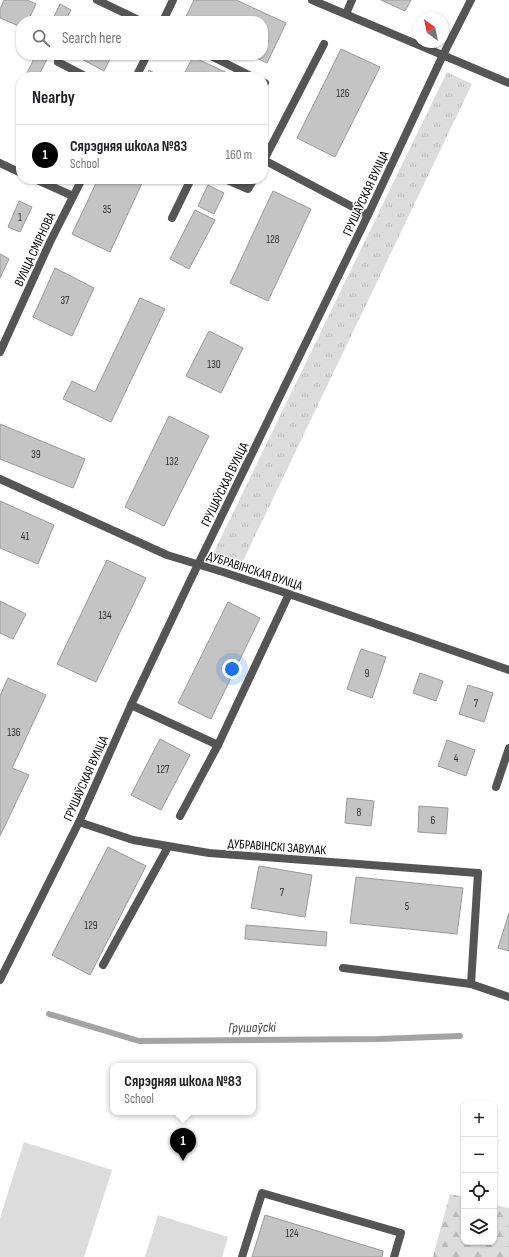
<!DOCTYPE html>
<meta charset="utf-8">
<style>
:root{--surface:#fff;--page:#f6f6f6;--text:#202124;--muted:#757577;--line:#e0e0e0;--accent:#000}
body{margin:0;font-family:"Sofia Sans Condensed",sans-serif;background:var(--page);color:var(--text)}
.controls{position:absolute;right:12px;bottom:12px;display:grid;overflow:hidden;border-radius:8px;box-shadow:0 1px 3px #0004}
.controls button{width:36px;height:36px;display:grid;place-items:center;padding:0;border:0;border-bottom:1px solid var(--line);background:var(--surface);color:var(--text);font:20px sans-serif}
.compass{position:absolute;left:413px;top:12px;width:36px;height:36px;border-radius:50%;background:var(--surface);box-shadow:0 1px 3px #0004;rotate:327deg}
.you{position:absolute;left:232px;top:669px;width:14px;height:14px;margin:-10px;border:3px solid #fff;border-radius:50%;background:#1a73e8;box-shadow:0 0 0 6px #1a73e833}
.badge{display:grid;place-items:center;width:26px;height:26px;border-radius:50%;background:var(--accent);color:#fff;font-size:13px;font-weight:700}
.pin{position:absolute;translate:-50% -33px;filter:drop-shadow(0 1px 2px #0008)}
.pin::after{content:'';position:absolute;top:21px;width:14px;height:12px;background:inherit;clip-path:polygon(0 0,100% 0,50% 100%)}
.popup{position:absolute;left:110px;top:1063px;width:146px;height:52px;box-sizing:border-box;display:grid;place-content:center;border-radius:8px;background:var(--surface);filter:drop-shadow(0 1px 3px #0005);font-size:13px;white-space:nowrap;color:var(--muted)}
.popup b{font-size:15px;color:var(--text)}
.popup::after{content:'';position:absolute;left:50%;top:100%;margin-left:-8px;border:8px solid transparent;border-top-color:var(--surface)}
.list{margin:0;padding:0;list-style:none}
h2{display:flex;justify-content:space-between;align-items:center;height:52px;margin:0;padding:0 16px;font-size:17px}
h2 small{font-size:13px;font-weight:400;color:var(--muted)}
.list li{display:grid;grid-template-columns:26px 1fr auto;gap:12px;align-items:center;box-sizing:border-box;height:60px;padding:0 16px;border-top:1px solid var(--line)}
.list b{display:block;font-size:15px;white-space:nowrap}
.list p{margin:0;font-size:13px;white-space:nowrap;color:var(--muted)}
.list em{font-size:13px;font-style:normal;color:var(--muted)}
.icon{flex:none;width:22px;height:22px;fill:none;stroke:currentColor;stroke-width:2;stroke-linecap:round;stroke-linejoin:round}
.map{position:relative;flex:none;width:509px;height:1257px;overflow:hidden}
.search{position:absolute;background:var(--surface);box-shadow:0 1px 3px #0004;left:16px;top:16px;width:252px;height:44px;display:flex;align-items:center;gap:10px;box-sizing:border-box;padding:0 14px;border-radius:16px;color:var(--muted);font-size:15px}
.panel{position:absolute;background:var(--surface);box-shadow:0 1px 3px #0004;left:16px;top:72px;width:252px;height:112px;border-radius:16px}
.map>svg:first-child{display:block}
.grass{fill:url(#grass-tufts)}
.forest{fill:url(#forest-firs)}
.park{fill:#dcdcdc}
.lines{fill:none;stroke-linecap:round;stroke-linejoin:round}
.stream{stroke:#a3a3a3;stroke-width:6}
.building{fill:#c4c4c4;stroke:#999}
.lane{stroke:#555;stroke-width:8}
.street{stroke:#555;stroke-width:8}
.labels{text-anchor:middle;stroke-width:3;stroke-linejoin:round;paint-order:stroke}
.number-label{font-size:11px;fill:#313131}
.street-label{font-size:13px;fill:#000;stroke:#fff}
.water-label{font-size:14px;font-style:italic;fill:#444;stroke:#fff}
</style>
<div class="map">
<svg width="509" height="1257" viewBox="0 0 509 1257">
<defs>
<pattern id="grass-tufts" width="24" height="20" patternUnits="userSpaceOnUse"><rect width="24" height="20" fill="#dcdcdc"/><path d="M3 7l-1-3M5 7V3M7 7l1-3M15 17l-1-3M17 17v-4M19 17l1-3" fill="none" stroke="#bbb"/></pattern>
<pattern id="forest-firs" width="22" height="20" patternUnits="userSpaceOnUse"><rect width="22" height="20" fill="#dcdcdc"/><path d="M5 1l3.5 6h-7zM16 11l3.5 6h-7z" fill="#bbb"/></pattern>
</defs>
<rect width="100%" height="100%" fill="#fff"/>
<polygon class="grass" points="447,72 472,84 242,563 213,554"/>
<polygon class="forest" points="450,1194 464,1197 464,1242 494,1242 494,1205 509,1208 509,1257 433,1257"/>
<g class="park">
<polygon points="24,1142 112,1170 84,1257 0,1257 0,1218"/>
<polygon points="158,1215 228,1237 222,1257 145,1257"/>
</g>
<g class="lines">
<polyline class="stream" points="49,1014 139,1041 379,1039 460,1036"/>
</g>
<g class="building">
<polygon points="4,0 27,0 36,4 28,21 21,21 21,27 0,18 0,9"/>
<polygon points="194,0 236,0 286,23 267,63 250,55 263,55 263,21 184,21"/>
<polygon points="381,0 411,0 405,11"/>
<polygon points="60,4 71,10 65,21 52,21"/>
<polygon points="341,49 380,67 335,157 297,138"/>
<polygon points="36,55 49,55 38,77 25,77"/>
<polygon points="74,55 112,55 104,71"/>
<polygon points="193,57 236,77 192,77 184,74"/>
<polygon points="149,70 162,77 146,77"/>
<polygon points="98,179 144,179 110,252 72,234"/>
<polygon points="208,185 224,193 214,214 198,206"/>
<polygon points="273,191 311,209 268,301 230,283"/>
<polygon points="19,201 32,207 20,232 8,227"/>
<polygon points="195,210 215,220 189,269 170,259"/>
<polygon points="0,254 9,259 0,278"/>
<polygon points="55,268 94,288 72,336 33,317"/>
<polygon points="140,298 165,309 111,422 63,399 72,381 95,392"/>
<polygon points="209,331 243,348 221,393 186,376"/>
<polygon points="169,416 209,436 164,526 125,507"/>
<polygon points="0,424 85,459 73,488 0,459"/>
<polygon points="0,501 54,525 38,564 0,548"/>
<polygon points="107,560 146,578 96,682 57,664"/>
<polygon points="0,601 26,614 13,639 0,633"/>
<polygon points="228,602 260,618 211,719 178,703"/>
<polygon points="361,649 386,657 372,698 347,689"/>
<polygon points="420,673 443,681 436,701 413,693"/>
<polygon points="8,678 46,695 12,768 29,775 0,836 0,696"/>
<polygon points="468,685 493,693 484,722 459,714"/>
<polygon points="160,739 190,755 161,810 131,795"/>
<polygon points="447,740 475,750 466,776 438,766"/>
<polygon points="347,798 374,801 371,826 345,823"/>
<polygon points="419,806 448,808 446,834 418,832"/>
<polygon points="108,847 146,866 90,975 52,955"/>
<polygon points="259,866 312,875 305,917 251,908"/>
<polygon points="356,877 463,888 457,934 350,923"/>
<polygon points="509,913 509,951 498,948"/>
<polygon points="246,925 327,932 326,946 245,939"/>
<polygon points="265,1215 383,1251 382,1257 252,1257"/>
</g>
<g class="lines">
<g class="lane">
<polyline points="346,14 352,0"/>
<polyline points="324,44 264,160 368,215"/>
<polyline points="209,55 253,77"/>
<polyline points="58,62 87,77"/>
<polyline points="263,82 265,83"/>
<polyline points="225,179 248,189 254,179"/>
<polyline points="172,218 191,179"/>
<polyline points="131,705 218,745 180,816"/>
<polyline points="218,745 289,594"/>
<polyline points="103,965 168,847"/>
<polyline points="343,968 471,984 509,997"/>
<polyline points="471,984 478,873"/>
<polyline points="242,1257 262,1193 401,1233 394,1257"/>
</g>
<g class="street">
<polyline points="97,0 141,21"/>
<polyline points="312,0 509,83"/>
<polyline points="163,21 173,0"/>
<polyline points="136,77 147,55"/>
<polyline points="0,163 21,173"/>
<polyline points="35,179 73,196"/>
<polyline points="0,352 50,242 82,179"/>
<polyline points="0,479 167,555 223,572 289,594 509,670"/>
<polyline points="496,787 509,748"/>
<polyline points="79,822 133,840 209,853 478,873"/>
<polyline points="0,980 79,822 131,705 189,583 368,215 443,55 471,0"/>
</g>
</g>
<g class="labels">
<g class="number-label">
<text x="343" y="97">126</text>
<text x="107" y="213">35</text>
<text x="20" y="221">1</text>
<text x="273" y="243">128</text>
<text x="65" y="304">37</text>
<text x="214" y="368">130</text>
<text x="36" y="458">39</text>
<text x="172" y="465">132</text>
<text x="25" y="540">41</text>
<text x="105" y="619">134</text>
<text x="367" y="677">9</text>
<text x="476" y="707">7</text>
<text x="14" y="736">136</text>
<text x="456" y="762">4</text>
<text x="163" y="773">127</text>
<text x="359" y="816">8</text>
<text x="433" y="824">6</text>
<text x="282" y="896">7</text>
<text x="407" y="910">5</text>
<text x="91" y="929">129</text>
<text x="292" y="1237">124</text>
</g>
<g class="street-label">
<text transform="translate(365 193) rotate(-65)" y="5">ГРУШАЎСКАЯ ВУЛІЦА</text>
<text transform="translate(34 249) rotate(-65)" y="5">ВУЛІЦА СМІРНОВА</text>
<text transform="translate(224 484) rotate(-64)" y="5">ГРУШАЎСКАЯ ВУЛІЦА</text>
<text transform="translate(255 570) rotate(18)" y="5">ДУБРАВІНСКАЯ ВУЛІЦА</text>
<text transform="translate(85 778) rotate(-66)" y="5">ГРУШАЎСКАЯ ВУЛІЦА</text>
<text transform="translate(277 846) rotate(4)" y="5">ДУБРАВІНСКІ ЗАВУЛАК</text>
</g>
<g class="water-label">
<text transform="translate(252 1027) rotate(-1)" y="5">Грушаўскі</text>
</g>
</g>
</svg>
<div class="controls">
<button>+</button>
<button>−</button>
<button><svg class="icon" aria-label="locate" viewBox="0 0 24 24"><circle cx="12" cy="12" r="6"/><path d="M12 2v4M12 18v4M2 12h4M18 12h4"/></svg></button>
<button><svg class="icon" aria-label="layers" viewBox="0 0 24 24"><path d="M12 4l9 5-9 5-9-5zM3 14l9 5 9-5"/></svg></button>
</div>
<svg class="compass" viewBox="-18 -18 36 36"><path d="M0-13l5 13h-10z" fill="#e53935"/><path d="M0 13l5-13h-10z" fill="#757577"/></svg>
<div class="you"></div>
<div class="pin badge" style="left:183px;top:1161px">1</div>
<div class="popup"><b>Сярэдняя школа №83</b>School</div>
<div class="search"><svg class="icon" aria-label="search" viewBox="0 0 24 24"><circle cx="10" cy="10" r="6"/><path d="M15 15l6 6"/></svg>Search here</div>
<section class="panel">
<h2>Nearby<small></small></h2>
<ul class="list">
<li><span class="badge">1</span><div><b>Сярэдняя школа №83</b><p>School</p></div><em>160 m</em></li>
</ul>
</section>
</div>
